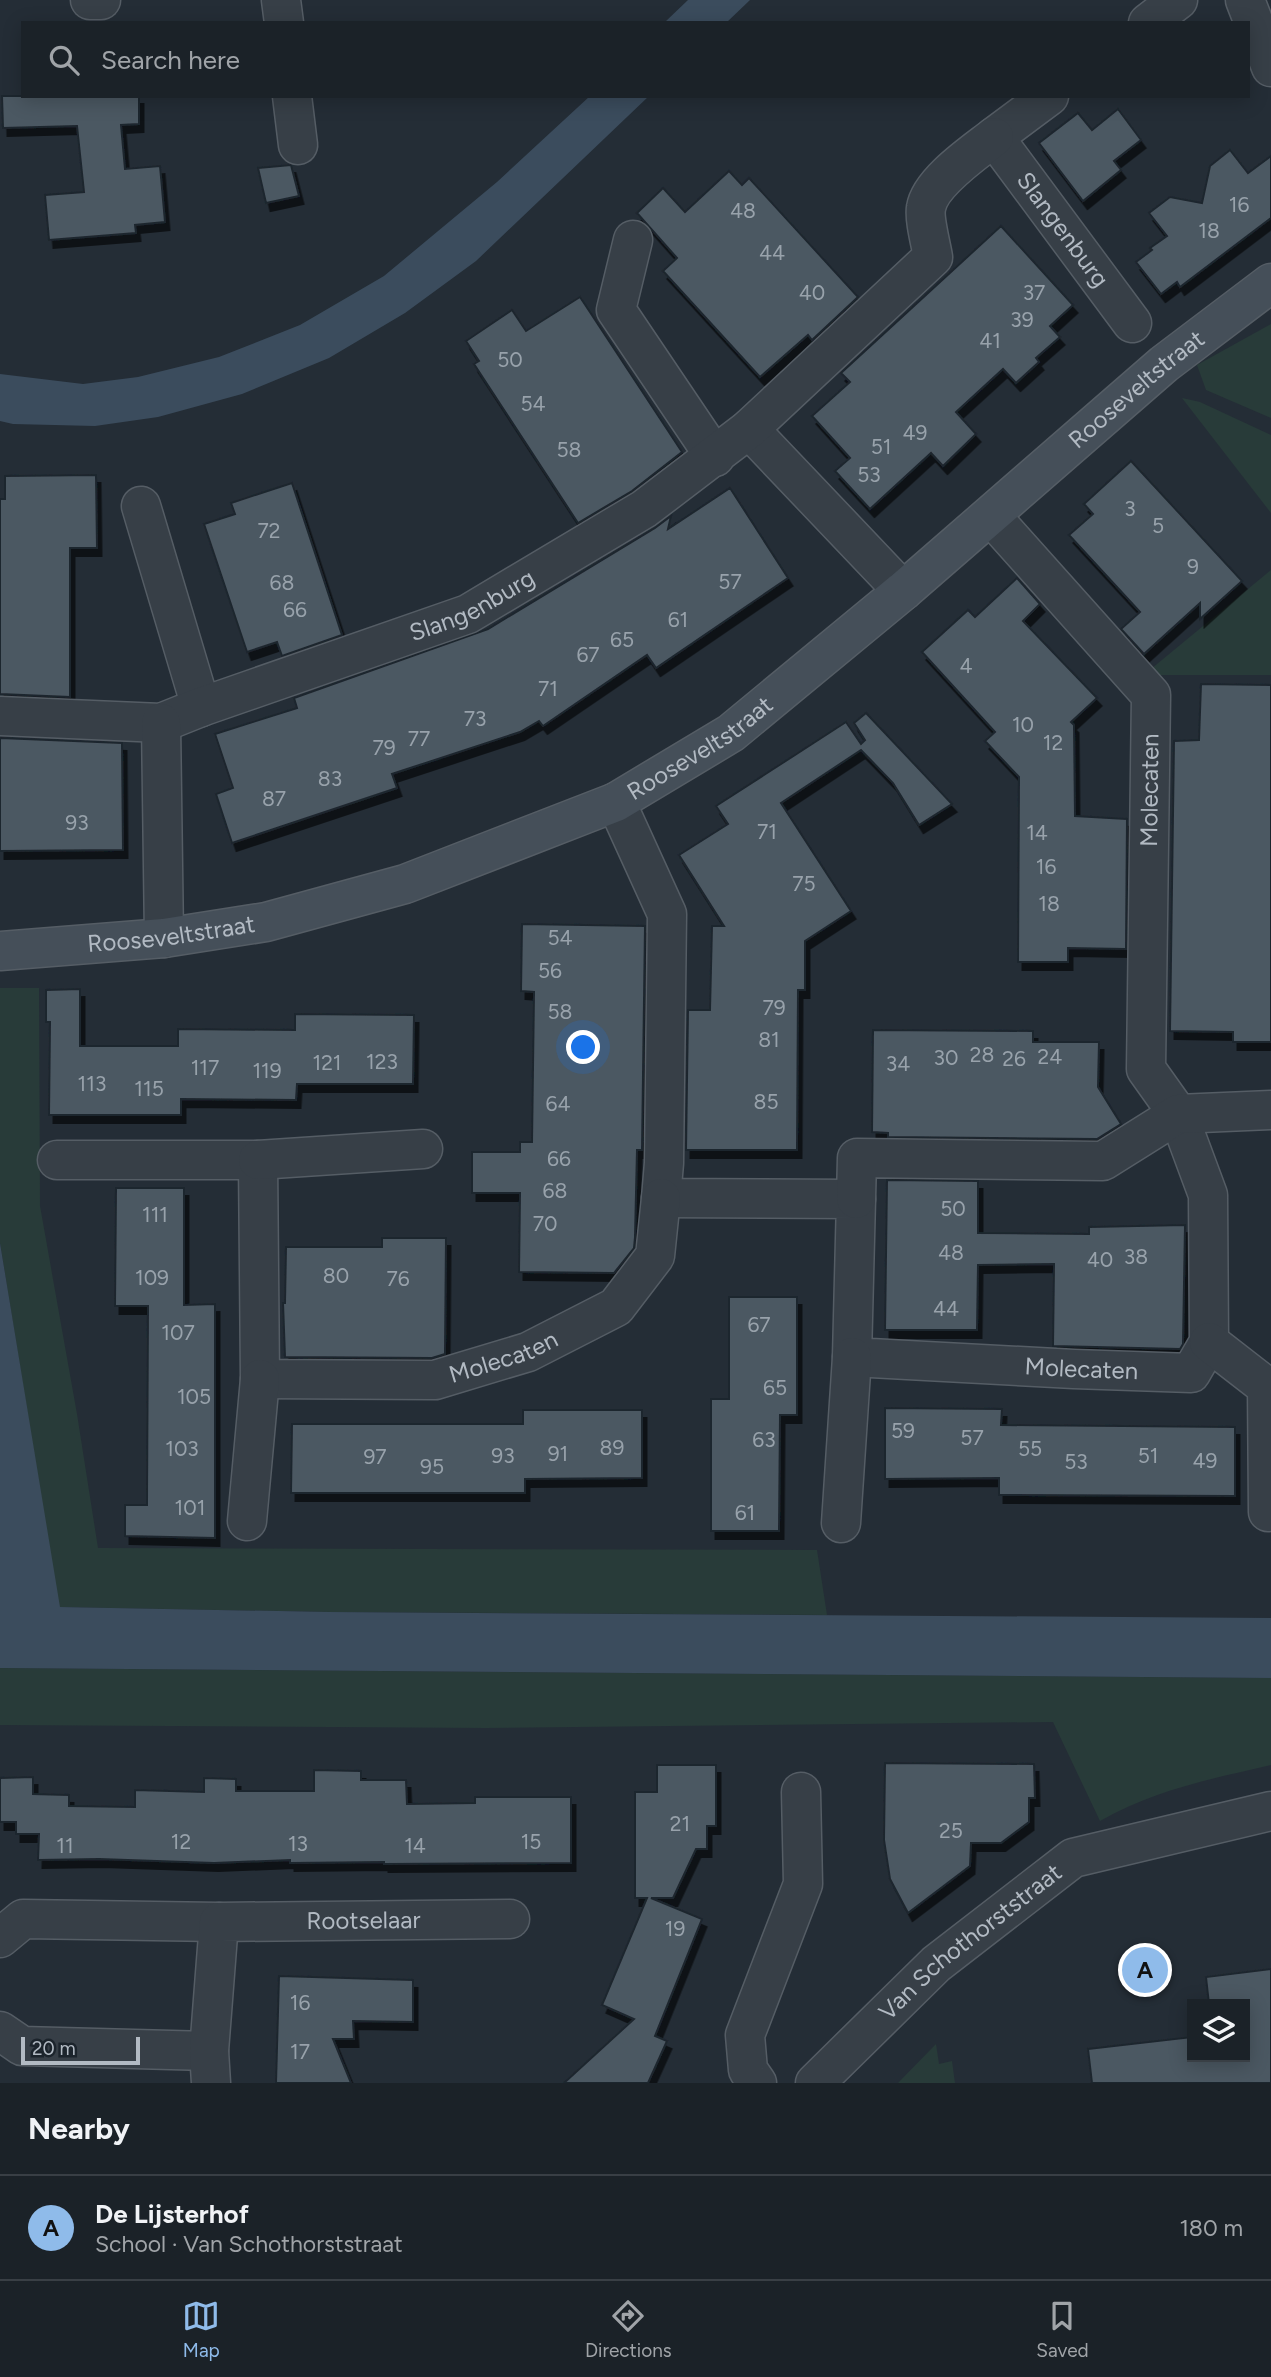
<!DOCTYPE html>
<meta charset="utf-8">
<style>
:root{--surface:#1b2228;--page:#282f34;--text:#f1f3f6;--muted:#a0a4a8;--line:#393f45;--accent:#8fbbea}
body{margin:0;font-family:Figtree,sans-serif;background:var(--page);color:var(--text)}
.controls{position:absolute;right:21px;bottom:21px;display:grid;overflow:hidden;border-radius:0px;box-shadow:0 4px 18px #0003}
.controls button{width:63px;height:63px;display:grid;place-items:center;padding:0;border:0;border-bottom:2px solid var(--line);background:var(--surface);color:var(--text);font:35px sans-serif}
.scale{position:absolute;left:21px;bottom:18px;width:119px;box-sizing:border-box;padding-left:7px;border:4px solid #b2bac3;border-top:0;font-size:19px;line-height:24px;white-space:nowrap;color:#b2bac3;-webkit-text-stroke:5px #1c242c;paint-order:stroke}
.you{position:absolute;left:584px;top:1048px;width:24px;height:24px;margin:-18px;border:5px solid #fff;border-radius:50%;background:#1a73e8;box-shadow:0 0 0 10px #1a73e833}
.badge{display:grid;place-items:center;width:46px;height:46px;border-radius:50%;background:var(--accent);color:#111;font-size:23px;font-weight:700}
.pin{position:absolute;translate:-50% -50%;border:4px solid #fff;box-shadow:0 2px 7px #0006}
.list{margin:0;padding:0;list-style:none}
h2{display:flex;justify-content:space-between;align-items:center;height:91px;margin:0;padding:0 28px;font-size:30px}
h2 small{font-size:23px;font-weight:400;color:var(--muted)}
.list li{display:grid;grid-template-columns:46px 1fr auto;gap:21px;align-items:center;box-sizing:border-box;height:105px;padding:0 28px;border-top:2px solid var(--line)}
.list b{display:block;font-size:26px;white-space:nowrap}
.list p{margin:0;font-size:23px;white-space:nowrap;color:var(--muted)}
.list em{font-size:23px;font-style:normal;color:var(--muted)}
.icon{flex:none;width:38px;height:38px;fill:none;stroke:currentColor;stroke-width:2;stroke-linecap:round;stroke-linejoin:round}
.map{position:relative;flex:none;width:1271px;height:2083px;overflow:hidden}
.search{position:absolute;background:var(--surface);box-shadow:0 4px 18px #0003;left:21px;right:21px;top:21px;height:77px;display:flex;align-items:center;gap:18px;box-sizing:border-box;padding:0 24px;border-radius:0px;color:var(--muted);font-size:26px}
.sheet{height:196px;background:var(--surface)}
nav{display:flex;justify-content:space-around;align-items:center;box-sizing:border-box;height:98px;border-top:2px solid var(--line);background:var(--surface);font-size:19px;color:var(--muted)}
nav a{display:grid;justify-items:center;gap:4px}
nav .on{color:var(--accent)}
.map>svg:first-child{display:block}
.green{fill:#283b39}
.water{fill:#3b4c5d}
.building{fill:#4c5862;stroke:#1e262e;stroke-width:2;filter:url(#shadow)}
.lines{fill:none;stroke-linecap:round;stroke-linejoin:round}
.street-casing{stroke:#555d65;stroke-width:41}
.secondary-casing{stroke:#555d65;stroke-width:41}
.street{stroke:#373f47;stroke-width:38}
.secondary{stroke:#454f59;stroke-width:38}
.labels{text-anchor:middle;stroke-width:6;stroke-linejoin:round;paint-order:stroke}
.number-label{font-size:21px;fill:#98a2ab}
.street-label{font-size:24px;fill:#b2bac3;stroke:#1c242c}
</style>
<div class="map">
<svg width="1271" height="2083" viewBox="0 0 1271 2083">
<defs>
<filter id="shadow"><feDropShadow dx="4.5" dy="8" stdDeviation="0" flood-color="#0009"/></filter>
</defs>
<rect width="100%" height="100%" fill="#242d36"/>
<g class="green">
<polygon points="1271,324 1271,418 1206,390 1197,365"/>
<polygon points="1182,398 1200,402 1271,435 1271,513"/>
<polygon points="1271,570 1271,675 1156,675 1151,669"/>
<polygon points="0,988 39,988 40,1206 77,1414 98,1548 817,1550 827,1615 330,1612 59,1607 0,1243"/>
<path d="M0,1668L1271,1678V1765C1211,1779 1154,1790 1100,1821L1053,1722L486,1728L0,1725Z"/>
<polygon points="936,2044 939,2064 952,2061 955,2083 898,2083"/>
</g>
<g class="water">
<polygon points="688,0 750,0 726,23 664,23"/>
<polygon points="590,96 649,96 476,261 405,313 329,358 242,394 158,417 95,426 13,424 0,421 0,374 83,384 138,377 219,357 300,325 384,276 497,182"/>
<polygon points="0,1243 60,1607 330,1612 1271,1618 1271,1678 0,1668"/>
</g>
<g class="building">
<polygon points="2,96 139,96 139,124 121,125 125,169 160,166 165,222 135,225 136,233 49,240 45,195 84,192 77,126 3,128"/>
<polygon points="1118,109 1141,140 1114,161 1121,170 1083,201 1039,143 1078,113 1092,130"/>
<polygon points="1230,150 1248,173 1271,156 1271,218 1180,287 1177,282 1161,294 1136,262 1152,250 1150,248 1167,236 1149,213 1170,197 1202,203 1210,166"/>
<polygon points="291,165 299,196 266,203 258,168"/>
<polygon points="729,171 742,185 749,178 858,297 812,340 808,335 760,377 663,271 677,258 637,213 663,188 685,212"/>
<polygon points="1001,226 1073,305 1050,326 1060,337 1036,358 1039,362 1016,383 1003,369 956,412 976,434 943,466 931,453 870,509 835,471 850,458 812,416 850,382 841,373"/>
<polygon points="580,297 682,452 632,491 578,523 474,364 479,361 466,341 512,310 526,331"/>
<polygon points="1131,461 1242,581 1200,619 1200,603 1144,654 1121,629 1140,612 1069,535 1093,514 1084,504"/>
<polygon points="96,475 97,548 70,548 70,697 0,694 0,499 5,499 5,476"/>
<polygon points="292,483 342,635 282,656 277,642 247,652 204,524 235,514 231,503"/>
<polygon points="730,488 788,578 656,668 647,655 543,726 539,721 520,732 392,774 397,788 232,843 216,794 233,788 215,734 297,708 294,698 488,629 655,528 671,516 668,529"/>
<polygon points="1017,578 1040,604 1023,621 1097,698 1071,722 1074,725 1075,816 1127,819 1126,949 1068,948 1068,962 1018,962 1019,777 985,741 995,732 922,652 968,610 975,617"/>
<polygon points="1201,684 1271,685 1271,1042 1233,1042 1233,1032 1170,1031 1174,741 1199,740"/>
<polygon points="866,713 952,804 919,825 893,783 861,750 781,803 851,911 805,941 805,990 798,990 797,1150 686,1150 688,1010 710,1010 712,926 724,926 679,855 728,824 716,806 846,722 861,744 865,740 854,723"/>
<polygon points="0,738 122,743 123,850 0,851"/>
<polygon points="522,924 645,926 642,1150 637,1150 635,1237 634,1248 614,1273 519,1272 520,1193 472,1193 472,1152 520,1152 520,1142 532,1142 534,992 521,991"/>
<polygon points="80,989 80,1046 178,1046 178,1029 295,1030 295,1014 414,1015 413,1084 297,1084 296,1100 181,1099 181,1115 49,1115 50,1022 46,1022 46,990"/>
<polygon points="873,1030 1033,1031 1033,1042 1099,1042 1098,1087 1121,1124 1097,1139 888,1137 888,1133 872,1132"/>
<polygon points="887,1180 978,1181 978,1233 1089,1234 1089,1227 1185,1225 1183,1344 1180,1349 1053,1346 1054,1264 978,1265 977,1330 885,1330"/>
<polygon points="116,1188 184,1188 184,1305 215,1304 215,1538 125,1536 125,1505 147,1505 147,1501 148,1306 115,1306"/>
<polygon points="382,1238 446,1238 445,1354 432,1358 285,1357 283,1303 285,1303 286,1247 382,1247"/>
<polygon points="729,1297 797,1297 797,1415 780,1415 779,1531 711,1531 711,1399 729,1399"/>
<polygon points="885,1408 1002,1409 1001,1425 1235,1427 1235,1496 999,1495 999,1478 885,1479"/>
<polygon points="523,1410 642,1410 642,1478 525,1479 525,1493 291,1493 292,1424 523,1424"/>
<polygon points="885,1763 1034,1764 1035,1798 1029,1798 1029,1822 1001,1843 971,1843 970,1866 908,1913 890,1879 884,1840"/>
<polygon points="657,1765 716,1765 716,1826 707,1826 707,1849 696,1849 673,1898 651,1898 702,1919 655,2036 667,2041 648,2083 564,2083 634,2019 602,2005 647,1898 635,1898 635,1792 657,1792"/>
<polygon points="314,1770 361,1771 361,1780 406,1780 407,1804 475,1803 475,1797 571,1797 571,1863 384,1864 384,1862 290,1863 290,1860 214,1863 99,1859 38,1860 39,1834 16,1834 16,1822 0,1822 0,1778 33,1777 33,1794 69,1795 69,1806 135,1807 135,1790 204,1792 204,1778 236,1779 236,1791 314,1791"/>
<polygon points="1271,1969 1271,2083 1092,2083 1088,2049 1192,2037 1192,2057 1245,2057 1245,2004 1209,2004 1206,1977"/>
<polygon points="279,1976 413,1980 413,2022 353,2021 354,2039 333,2039 351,2083 276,2083"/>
</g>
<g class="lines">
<g class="street-casing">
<g id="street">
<polyline points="90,0 101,0"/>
<polyline points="281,0 284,23"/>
<polyline points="1245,0 1271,67"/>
<polyline points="1148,23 1178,0"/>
<polyline points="292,96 298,145"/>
<path id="s1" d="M1049,96L994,137L1132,323"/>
<polyline points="633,240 616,310 715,457"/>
<polyline points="749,429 903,591"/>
<polyline points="141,506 201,707"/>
<path id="s2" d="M0,716L161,723L201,707L468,614L644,509L749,429L933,257C931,245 924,219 926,208C930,182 975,152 994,137"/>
<polyline points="161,723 164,938"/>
<path id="s3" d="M616,802L667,914L664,1163L661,1198L856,1199L852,1357L1074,1369L1191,1373L1209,1342L1208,1195L1178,1114L1146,1069L1151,695L991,516"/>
<path id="s4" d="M57,1160H258L260,1379L435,1380L528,1352L616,1307L655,1256L661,1198"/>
<polyline points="258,1160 423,1149"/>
<polyline points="856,1199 857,1158 1103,1161 1178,1114 1271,1110"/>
<polyline points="1209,1342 1267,1387 1268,1512"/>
<polyline points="247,1521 260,1379"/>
<polyline points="841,1523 852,1357"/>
<polyline points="0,1938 23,1919 219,1922"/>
<polyline points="0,2031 22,2046 209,2051"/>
<path id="s5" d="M211,2083L209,2051L219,1922L510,1919"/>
<polyline points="757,2083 748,2070 745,2035 803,1884 801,1792"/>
<path id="s6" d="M815,2083L936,1964L1073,1858L1271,1811"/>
</g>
</g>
<g class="secondary-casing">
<g id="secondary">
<path id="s7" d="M0,951L164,938L266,922L405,884L616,802L731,733L903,591L1164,364L1271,283"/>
</g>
</g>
<use href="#street" class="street"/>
<use href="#secondary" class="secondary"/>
</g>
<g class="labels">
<g class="number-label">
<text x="1239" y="212">16</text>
<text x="743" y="218">48</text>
<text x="1209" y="238">18</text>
<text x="772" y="260">44</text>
<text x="812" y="300">40</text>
<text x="1034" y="300">37</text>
<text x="1022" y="327">39</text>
<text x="990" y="348">41</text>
<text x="510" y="367">50</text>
<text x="533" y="411">54</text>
<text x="915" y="440">49</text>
<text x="881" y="454">51</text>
<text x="569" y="457">58</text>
<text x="869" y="482">53</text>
<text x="1130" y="516">3</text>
<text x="1158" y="533">5</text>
<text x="269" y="538">72</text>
<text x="1193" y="574">9</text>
<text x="730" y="589">57</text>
<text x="282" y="590">68</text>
<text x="295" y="617">66</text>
<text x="678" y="627">61</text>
<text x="622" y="647">65</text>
<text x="588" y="662">67</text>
<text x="966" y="673">4</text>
<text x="548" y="696">71</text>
<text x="475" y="726">73</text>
<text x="1023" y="732">10</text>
<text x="419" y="746">77</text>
<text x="1053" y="750">12</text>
<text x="384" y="755">79</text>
<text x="330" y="786">83</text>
<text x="274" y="806">87</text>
<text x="77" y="830">93</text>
<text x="767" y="839">71</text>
<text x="1037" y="840">14</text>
<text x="1046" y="874">16</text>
<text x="804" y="891">75</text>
<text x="1049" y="911">18</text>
<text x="560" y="945">54</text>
<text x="550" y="978">56</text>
<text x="774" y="1015">79</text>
<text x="560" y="1019">58</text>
<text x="769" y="1047">81</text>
<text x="982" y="1062">28</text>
<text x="1050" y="1064">24</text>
<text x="946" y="1065">30</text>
<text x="1014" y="1066">26</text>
<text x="382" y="1069">123</text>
<text x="327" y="1070">121</text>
<text x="898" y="1071">34</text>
<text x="205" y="1075">117</text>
<text x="267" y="1078">119</text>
<text x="92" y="1091">113</text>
<text x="149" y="1096">115</text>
<text x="766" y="1109">85</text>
<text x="558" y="1111">64</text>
<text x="559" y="1166">66</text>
<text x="555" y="1198">68</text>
<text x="953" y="1216">50</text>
<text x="155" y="1222">111</text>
<text x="545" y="1231">70</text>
<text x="951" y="1260">48</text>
<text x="1136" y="1264">38</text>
<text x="1100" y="1267">40</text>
<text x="336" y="1283">80</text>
<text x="152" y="1285">109</text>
<text x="398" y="1286">76</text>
<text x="946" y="1316">44</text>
<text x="759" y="1332">67</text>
<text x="178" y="1340">107</text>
<text x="775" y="1395">65</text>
<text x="194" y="1404">105</text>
<text x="903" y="1438">59</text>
<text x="972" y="1445">57</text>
<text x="764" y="1447">63</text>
<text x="612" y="1455">89</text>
<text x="182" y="1456">103</text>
<text x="1030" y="1456">55</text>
<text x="558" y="1461">91</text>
<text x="503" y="1463">93</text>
<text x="1148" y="1463">51</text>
<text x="375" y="1464">97</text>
<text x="1205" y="1468">49</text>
<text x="1076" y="1469">53</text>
<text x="432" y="1474">95</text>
<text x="190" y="1515">101</text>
<text x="745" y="1520">61</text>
<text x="680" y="1831">21</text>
<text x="951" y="1838">25</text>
<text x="181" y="1849">12</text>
<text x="531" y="1849">15</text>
<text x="298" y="1851">13</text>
<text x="65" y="1853">11</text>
<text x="415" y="1853">14</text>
<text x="675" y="1936">19</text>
<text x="300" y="2010">16</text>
<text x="300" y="2059">17</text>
</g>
<g class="street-label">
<text dy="8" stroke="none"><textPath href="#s1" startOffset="184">Slangenburg</textPath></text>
<text dy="8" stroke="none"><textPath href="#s7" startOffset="1304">Rooseveltstraat</textPath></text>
<text dy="8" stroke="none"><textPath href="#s2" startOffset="494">Slangenburg</textPath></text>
<text dy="8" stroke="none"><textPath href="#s7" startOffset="738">Rooseveltstraat</textPath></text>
<text dy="8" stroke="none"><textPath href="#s3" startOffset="1703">Molecaten</textPath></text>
<text dy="8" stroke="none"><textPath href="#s7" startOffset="172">Rooseveltstraat</textPath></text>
<text dy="8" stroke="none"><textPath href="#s4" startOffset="667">Molecaten</textPath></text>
<text dy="8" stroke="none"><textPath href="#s3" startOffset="990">Molecaten</textPath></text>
<text dy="8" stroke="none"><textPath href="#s5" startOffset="306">Rootselaar</textPath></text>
<text dy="8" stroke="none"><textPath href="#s6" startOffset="210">Van Schothorststraat</textPath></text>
</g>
</g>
</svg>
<div class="controls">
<button><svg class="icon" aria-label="layers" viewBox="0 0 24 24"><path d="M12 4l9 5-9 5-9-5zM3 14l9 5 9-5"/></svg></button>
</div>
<div class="scale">20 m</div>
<div class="you"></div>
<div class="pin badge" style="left:1145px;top:1970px">A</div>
<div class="search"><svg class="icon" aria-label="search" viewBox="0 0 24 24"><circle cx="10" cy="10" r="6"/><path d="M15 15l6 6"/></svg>Search here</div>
</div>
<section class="sheet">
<h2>Nearby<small></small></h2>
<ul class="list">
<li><span class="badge">A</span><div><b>De Lijsterhof</b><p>School · Van Schothorststraat</p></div><em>180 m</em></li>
</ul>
</section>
<nav>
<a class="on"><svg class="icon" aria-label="map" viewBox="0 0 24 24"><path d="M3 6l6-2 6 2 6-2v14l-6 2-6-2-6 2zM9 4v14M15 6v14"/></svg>Map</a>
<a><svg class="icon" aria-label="directions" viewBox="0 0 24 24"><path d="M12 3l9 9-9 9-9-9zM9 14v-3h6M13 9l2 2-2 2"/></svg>Directions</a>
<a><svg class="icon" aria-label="saved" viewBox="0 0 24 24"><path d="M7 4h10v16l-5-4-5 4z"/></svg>Saved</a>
</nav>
